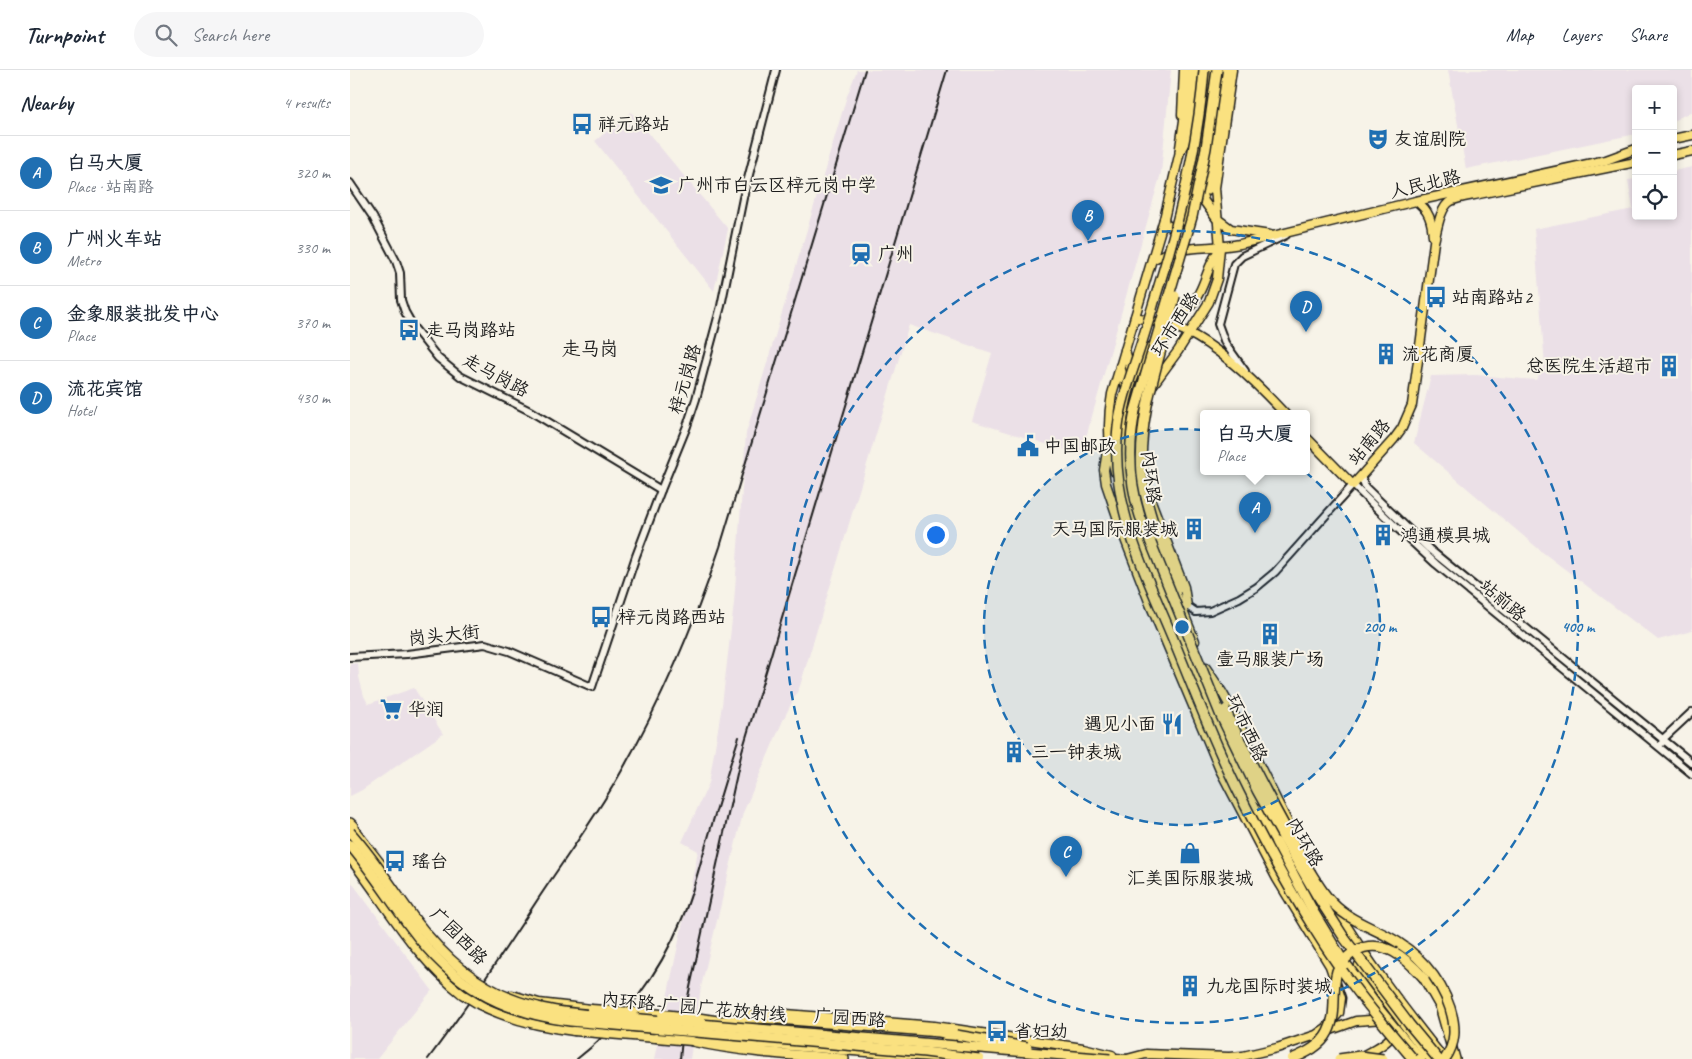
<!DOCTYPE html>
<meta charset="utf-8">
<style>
:root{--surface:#fff;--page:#f6f6f7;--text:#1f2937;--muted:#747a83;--line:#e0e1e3;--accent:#1f6fb2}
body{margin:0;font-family:Caveat,"LXGW WenKai TC",sans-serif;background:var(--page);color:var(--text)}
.controls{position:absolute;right:15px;top:15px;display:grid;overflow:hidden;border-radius:5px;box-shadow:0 2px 8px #0003}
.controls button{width:45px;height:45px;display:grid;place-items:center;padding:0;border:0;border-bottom:1px solid var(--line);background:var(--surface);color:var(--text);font:25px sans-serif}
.you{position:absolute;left:585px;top:464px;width:18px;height:18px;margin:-12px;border:4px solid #fff;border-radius:50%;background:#1a73e8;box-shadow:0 0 0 8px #1a73e833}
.badge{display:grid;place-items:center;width:32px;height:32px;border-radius:50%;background:var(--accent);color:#fff;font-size:16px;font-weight:700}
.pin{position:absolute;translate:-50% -41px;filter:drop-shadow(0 1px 2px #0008)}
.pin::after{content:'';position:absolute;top:26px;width:18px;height:15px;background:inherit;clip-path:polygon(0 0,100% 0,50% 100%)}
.popup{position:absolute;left:850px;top:340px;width:110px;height:65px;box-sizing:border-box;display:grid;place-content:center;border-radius:5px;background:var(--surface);filter:drop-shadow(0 1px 4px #0005);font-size:16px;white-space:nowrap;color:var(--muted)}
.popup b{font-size:19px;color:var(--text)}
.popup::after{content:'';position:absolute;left:50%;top:100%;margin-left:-10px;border:10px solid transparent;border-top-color:var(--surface)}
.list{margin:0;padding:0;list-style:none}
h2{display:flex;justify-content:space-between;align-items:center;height:65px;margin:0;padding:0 20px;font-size:21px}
h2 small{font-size:16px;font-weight:400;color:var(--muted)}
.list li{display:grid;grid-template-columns:32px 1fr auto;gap:15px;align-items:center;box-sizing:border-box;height:75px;padding:0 20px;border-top:1px solid var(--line)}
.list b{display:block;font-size:19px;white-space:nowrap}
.list p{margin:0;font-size:16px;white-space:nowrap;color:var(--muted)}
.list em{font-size:16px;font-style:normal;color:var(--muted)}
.icon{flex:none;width:28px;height:28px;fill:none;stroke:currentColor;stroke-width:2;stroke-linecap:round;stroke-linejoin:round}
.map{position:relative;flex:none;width:1342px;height:989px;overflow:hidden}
header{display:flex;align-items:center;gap:30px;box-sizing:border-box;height:70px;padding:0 25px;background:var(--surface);border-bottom:1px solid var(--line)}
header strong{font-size:24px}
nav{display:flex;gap:28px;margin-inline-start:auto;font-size:18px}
.search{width:350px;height:45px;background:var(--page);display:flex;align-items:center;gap:12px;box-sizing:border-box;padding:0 18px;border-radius:28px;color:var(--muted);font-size:19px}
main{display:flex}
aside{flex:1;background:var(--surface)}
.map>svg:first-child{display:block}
.built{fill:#ebe0e7}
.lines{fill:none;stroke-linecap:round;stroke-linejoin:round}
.minor-casing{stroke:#1c1c1c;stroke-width:10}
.major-casing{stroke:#1c1c1c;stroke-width:11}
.highway-casing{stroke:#1c1c1c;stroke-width:12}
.minor{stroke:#f7f3e8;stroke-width:6}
.major{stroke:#fae180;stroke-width:8}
.highway{stroke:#fae180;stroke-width:9}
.rail{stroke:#1c1c1c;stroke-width:2}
.major-bridge-casing{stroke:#1c1c1c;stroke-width:11;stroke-linecap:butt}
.highway-bridge-casing{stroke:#1c1c1c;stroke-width:12;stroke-linecap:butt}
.major-bridge{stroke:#fae180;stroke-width:8}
.highway-bridge{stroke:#fae180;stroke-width:9}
.ring{fill:none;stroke:#1f6fb2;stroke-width:2.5;stroke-dasharray:9 6}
.labels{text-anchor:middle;stroke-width:4;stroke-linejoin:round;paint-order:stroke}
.poi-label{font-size:18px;fill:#1c1c1c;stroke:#f7f3e8;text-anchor:start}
.street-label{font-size:18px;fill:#1c1c1c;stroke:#f7f3e8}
.neighbourhood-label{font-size:19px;fill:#1c1c1c;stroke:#f7f3e8}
.centre{fill:#1f6fb2;stroke:#f7f3e8;stroke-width:2.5}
.ring-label{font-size:15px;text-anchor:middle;font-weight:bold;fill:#1f6fb2;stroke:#f7f3e8;stroke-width:4;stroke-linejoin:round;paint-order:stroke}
</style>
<header>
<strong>Turnpoint</strong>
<div class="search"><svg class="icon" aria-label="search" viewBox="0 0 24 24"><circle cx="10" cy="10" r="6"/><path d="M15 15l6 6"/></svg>Search here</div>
<nav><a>Map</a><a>Layers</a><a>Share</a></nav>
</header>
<main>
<aside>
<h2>Nearby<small>4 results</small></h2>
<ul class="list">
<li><span class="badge">A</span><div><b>白马大厦</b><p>Place · 站南路</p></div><em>320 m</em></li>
<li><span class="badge">B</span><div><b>广州火车站</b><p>Metro</p></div><em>330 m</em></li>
<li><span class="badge">C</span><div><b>金象服装批发中心</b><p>Place</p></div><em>370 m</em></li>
<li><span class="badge">D</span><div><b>流花宾馆</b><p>Hotel</p></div><em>430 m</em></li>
</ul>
</aside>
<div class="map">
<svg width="1342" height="989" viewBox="0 0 1342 989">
<rect width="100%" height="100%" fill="#f7f3e8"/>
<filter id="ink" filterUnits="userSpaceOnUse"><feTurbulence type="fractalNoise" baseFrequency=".02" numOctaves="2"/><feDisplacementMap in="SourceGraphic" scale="10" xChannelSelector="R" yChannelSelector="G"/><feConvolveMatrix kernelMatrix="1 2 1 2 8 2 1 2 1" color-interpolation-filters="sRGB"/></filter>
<g filter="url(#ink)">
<g class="built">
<polygon points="507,0 821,0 811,103 731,385 622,351 642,283 559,255 450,616 434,648 393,743 351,917 340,989 304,989 348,781 332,772 359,713 372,635 384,533 396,363 497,26"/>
<polygon points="1098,0 1342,0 1342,41 1323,51 1323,19 1286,19 1286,64 1116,99"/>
<polygon points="281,42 378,159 364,221 245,71"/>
<polygon points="1342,97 1342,561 1308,570 1191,481 1064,373 1081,306 1126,305 1186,310 1195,295 1184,159 1283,139 1278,110 1286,109 1286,146 1323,146 1323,101"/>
<polygon points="8,593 9,607 14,626 18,634 64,618 93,664 12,720 0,726 0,594"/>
<polygon points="0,810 82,920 27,989 0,989"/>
</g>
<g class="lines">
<g class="minor-casing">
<g id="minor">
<polyline points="0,113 23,147 46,191 50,203 51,230 55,242 64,258 88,288 110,306 180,341 311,420"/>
<polyline points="895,301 875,273 868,254 884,194 892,186 936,165"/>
<polyline points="1012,405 1012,409 1015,417 1079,479 1342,693"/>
<polyline points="837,536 846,542 860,541 889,528 907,517 925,502 1003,415 1046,457 1086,494 1342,704"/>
<polyline points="0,587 57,584 135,574 159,581 242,617 286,486 311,420 337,356 346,329 371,236 393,128 426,0"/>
<polyline points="1312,673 1313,669 1342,642"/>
</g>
</g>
<g class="major-casing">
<g id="major">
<polyline points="860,0 847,88 850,117 854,131 866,148 881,159 920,165"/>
<polyline points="832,45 834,0"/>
<polyline points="1323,69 1342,65"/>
<path d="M830,81C845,58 845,27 848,0"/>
<polyline points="1323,85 1342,81"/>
<path d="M1066,131C1079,140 1082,151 1083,167"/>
<polyline points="814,149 815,154 821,157 829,154 833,149 845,98"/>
<path d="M802,190C829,174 860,180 890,174L1066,131L1256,90L1286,79"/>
<path d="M785,247C802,251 821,254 837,262C870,278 910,317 935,344"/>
<path d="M815,263C827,251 841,239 849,223C857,208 858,195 869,180"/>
<polyline points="775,280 782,304"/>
<polyline points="770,296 777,321"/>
<polyline points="785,367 790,342 797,323 828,281 859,232 867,209 870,178 865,118 882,0"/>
<path d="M956,367L1003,415L1044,369L1052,358L1062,335L1084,172C1087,160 1090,137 1101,131C1109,127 1120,126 1129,124L1286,92"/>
<polyline points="758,375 754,400 756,414 773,464 800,534 870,700 927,809 980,896 991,928 989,943 976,958 966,965 927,978 893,986 879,987 796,984 777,989"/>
<polyline points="784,382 790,400"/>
<polyline points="785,396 793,440 803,467"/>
<path d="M765,402C758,376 757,351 762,324L814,149L831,77"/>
<polyline points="798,423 834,517 837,536"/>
<polyline points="777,437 811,521"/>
<path d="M779,441C776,425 772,408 771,391C770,353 777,304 803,275"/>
<polyline points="822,514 845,571"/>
<polyline points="856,598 872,622 881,638 938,753"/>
<polyline points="873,676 918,766"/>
<polyline points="0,754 34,798"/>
<path d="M0,788C37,835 64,887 112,924"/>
<path d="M985,837C1017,891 1055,940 1094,989"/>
<polyline points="993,889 1032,942 1071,989"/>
<polyline points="1009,895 1080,989"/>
<polyline points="162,925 189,933 241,939"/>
<path d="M130,935C160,950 191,957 224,961"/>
<polyline points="283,942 312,944"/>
<polyline points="400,945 436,944 584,956 733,978 762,985"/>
<polyline points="351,948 378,952"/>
<polyline points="975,962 1006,951 1034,949"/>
<polyline points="258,964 306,968"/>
<polyline points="354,971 385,972 594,988"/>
<polyline points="595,971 613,967"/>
<polyline points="755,987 776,989"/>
<path d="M1010,987C1023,980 1039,974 1045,960"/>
</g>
</g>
<g class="highway-casing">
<g id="highway">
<polyline points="830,81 842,0"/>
<polyline points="858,120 876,0"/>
<polyline points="808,467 829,518"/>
<polyline points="809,518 874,668 926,772"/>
<polyline points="0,753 3,756"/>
<polyline points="1074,908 1090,936 1105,989"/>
<polyline points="372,951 405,948 428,949 589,962 606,965"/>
<path d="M342,971C392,982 443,985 494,989"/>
</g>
</g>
<use href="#minor" class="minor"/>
<use href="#major" class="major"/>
<use href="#highway" class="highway"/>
<g class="rail">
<path d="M78,989C118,936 154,881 190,826C216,787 244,749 267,709C310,635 343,558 370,477L515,0"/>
<path d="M227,989C272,954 309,904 331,851C343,825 349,796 358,768C368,734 378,700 389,667"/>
<polyline points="330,989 333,959 337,931 392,681 597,0"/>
</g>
<g class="major-bridge-casing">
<g id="major-bridge">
<polyline points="112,924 130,935"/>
<polyline points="241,939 283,942"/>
<polyline points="312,944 351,948"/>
<polyline points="224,961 258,964"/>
<polyline points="306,968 342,971"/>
</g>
</g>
<g class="highway-bridge-casing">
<g id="highway-bridge">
<path d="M854,0C848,76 830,149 807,222C801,242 795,263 788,284C780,308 771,332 768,357C759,434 794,499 823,569C844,620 864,673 889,723C912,769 937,816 965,860C993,906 1028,948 1063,989"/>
<path d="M867,0L856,78L842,147L785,341C778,377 779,411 790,446L871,646L907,720L933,767L966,824L995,869L1059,954L1088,989"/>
<path d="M808,467C801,447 794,425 792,404C787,343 812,285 825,226"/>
<path d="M875,640C896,683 918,726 941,768C952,788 963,809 977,827C994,848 1014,854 1037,866C1066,881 1090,907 1100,938C1106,957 1106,973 1095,989"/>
<path d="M0,762C25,790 44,821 66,851C97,892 137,926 188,937C210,943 233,944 256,946L760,989"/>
<polyline points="926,772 963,841 995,894"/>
<path d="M0,775C22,801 40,830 61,858C103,915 150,942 220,951L575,982L629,989"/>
<polyline points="606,965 677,977"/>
<path d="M942,989C956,983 971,976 978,962C988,943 981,921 987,901C990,893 998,886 1005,881C1033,866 1057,889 1074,908"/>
<polyline points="989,989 1010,986 1033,989"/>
</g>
</g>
<use href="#major-bridge" class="major-bridge"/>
<use href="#highway-bridge" class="highway-bridge"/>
</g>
</g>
<circle cx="832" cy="557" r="198" fill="#1f6fb2" fill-opacity=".12"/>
<g class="ring">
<circle cx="832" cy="557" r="198"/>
<circle cx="832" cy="557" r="396"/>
</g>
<defs>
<g id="bus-bare" transform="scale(1.725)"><path d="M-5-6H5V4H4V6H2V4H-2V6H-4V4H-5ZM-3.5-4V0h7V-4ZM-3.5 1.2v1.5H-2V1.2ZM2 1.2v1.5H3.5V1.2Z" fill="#1f6fb2" stroke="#f7f3e8" stroke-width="2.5" paint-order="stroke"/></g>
<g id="theatre-bare" transform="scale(1.725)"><path d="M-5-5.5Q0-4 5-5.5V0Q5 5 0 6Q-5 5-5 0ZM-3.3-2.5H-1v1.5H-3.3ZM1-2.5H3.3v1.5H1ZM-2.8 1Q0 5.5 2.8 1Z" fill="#1f6fb2" stroke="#f7f3e8" stroke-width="2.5" paint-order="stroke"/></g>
<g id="school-bare" transform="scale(1.725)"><path d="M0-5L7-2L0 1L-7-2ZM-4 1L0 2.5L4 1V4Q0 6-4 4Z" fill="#1f6fb2" stroke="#f7f3e8" stroke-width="2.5" paint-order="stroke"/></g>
<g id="station-bare" transform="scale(1.725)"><path d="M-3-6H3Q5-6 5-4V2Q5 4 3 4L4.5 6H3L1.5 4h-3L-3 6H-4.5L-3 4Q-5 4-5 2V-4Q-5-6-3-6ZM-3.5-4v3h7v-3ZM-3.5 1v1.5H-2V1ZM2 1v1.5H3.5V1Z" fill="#1f6fb2" stroke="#f7f3e8" stroke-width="2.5" paint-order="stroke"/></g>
<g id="building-bare" transform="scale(1.725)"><path d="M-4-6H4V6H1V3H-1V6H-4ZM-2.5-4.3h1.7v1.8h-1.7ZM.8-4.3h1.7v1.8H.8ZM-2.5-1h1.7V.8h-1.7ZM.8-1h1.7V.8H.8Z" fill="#1f6fb2" stroke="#f7f3e8" stroke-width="2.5" paint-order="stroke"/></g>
<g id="civic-bare" transform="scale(1.725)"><path d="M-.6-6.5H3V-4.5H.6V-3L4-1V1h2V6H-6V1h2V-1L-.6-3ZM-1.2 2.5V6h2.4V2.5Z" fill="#1f6fb2" stroke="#f7f3e8" stroke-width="2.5" paint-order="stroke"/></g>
<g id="supermarket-bare" transform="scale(1.725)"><path d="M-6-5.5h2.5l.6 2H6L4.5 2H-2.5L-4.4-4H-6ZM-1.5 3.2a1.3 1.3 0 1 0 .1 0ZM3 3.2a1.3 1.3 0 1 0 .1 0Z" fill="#1f6fb2" stroke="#f7f3e8" stroke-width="2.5" paint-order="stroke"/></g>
<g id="restaurant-bare" transform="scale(1.725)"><path d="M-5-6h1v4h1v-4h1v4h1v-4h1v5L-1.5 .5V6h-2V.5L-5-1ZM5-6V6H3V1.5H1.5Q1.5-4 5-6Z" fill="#1f6fb2" stroke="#f7f3e8" stroke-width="2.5" paint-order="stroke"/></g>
<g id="shop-bare" transform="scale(1.725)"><path d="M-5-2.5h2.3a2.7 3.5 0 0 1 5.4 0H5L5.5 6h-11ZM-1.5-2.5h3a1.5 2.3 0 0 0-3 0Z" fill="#1f6fb2" stroke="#f7f3e8" stroke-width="2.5" paint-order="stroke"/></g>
</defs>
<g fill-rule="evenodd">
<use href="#bus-bare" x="232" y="54"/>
<use href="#theatre-bare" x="1028" y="69"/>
<use href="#school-bare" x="311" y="115"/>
<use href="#station-bare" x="511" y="184"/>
<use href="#bus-bare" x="1086" y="227"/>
<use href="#bus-bare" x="59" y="260"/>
<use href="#building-bare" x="1036" y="284"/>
<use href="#building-bare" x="1319" y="296"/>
<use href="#civic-bare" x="678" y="376"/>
<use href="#building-bare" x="844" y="459"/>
<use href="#building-bare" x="1033" y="465"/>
<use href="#bus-bare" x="251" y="547"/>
<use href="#building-bare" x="920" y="564"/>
<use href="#supermarket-bare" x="41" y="639"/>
<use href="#restaurant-bare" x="822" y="654"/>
<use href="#building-bare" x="664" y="682"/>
<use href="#shop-bare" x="840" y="783"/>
<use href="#bus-bare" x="45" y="791"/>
<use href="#building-bare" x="840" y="916"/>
<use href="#bus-bare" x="647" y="961"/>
</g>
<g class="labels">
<g class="poi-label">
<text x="248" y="60">祥元路站</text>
<text x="1044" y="75">友谊剧院</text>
<text x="328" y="121">广州市白云区梓元岗中学</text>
<text x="528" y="190">广州</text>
<text x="1102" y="233">站南路站2</text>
<text x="76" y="266">走马岗路站</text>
<text x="1052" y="290">流花商厦</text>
<text x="1302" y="302" text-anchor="end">总医院生活超市</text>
<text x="694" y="382">中国邮政</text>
<text x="828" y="465" text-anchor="end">天马国际服装城</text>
<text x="1050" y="471">鸿通模具城</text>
<text x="268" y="553">梓元岗路西站</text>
<text x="920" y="595" text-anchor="middle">壹马服装广场</text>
<text x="58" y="645">华润</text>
<text x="806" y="660" text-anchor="end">遇见小面</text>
<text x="681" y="688">三一钟表城</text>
<text x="62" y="797">瑶台</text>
<text x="840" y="814" text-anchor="middle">汇美国际服装城</text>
<text x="856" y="922">九龙国际时装城</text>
<text x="664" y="967">省妇幼</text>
</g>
<g class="street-label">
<text transform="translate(1075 114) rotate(-13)" y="6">人民北路</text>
<text transform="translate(825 254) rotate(-57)" y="6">环市西路</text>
<text transform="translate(146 305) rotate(28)" y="6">走马岗路</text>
<text transform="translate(335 309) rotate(-74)" y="6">梓元岗路</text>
<text transform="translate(1019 372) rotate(-50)" y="6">站南路</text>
<text transform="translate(801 407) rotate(83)" y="6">内环路</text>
<text transform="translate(1153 530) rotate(40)" y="6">站前路</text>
<text transform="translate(94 565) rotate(-6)" y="6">岗头大街</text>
<text transform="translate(897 658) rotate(65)" y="6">环市西路</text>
<text transform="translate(955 772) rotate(60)" y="6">内环路</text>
<text transform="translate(109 866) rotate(45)" y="6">广园西路</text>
<text transform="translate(344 937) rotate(5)" y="6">内环路-广园广花放射线</text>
<text transform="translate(500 948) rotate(4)" y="6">广园西路</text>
</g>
<g class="neighbourhood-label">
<text x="240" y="285">走马岗</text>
</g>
</g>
<circle cx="832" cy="557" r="8" class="centre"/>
<g class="ring-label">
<text x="1030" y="562">200 m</text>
<text x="1228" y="562">400 m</text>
</g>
</svg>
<div class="controls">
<button>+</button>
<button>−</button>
<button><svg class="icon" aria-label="locate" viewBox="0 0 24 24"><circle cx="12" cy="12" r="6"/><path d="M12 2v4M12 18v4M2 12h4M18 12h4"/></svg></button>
</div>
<div class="you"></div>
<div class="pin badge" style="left:905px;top:463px">A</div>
<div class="popup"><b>白马大厦</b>Place</div>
<div class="pin badge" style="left:738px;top:171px">B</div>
<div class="pin badge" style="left:716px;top:807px">C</div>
<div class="pin badge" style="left:956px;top:262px">D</div>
</div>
</main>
